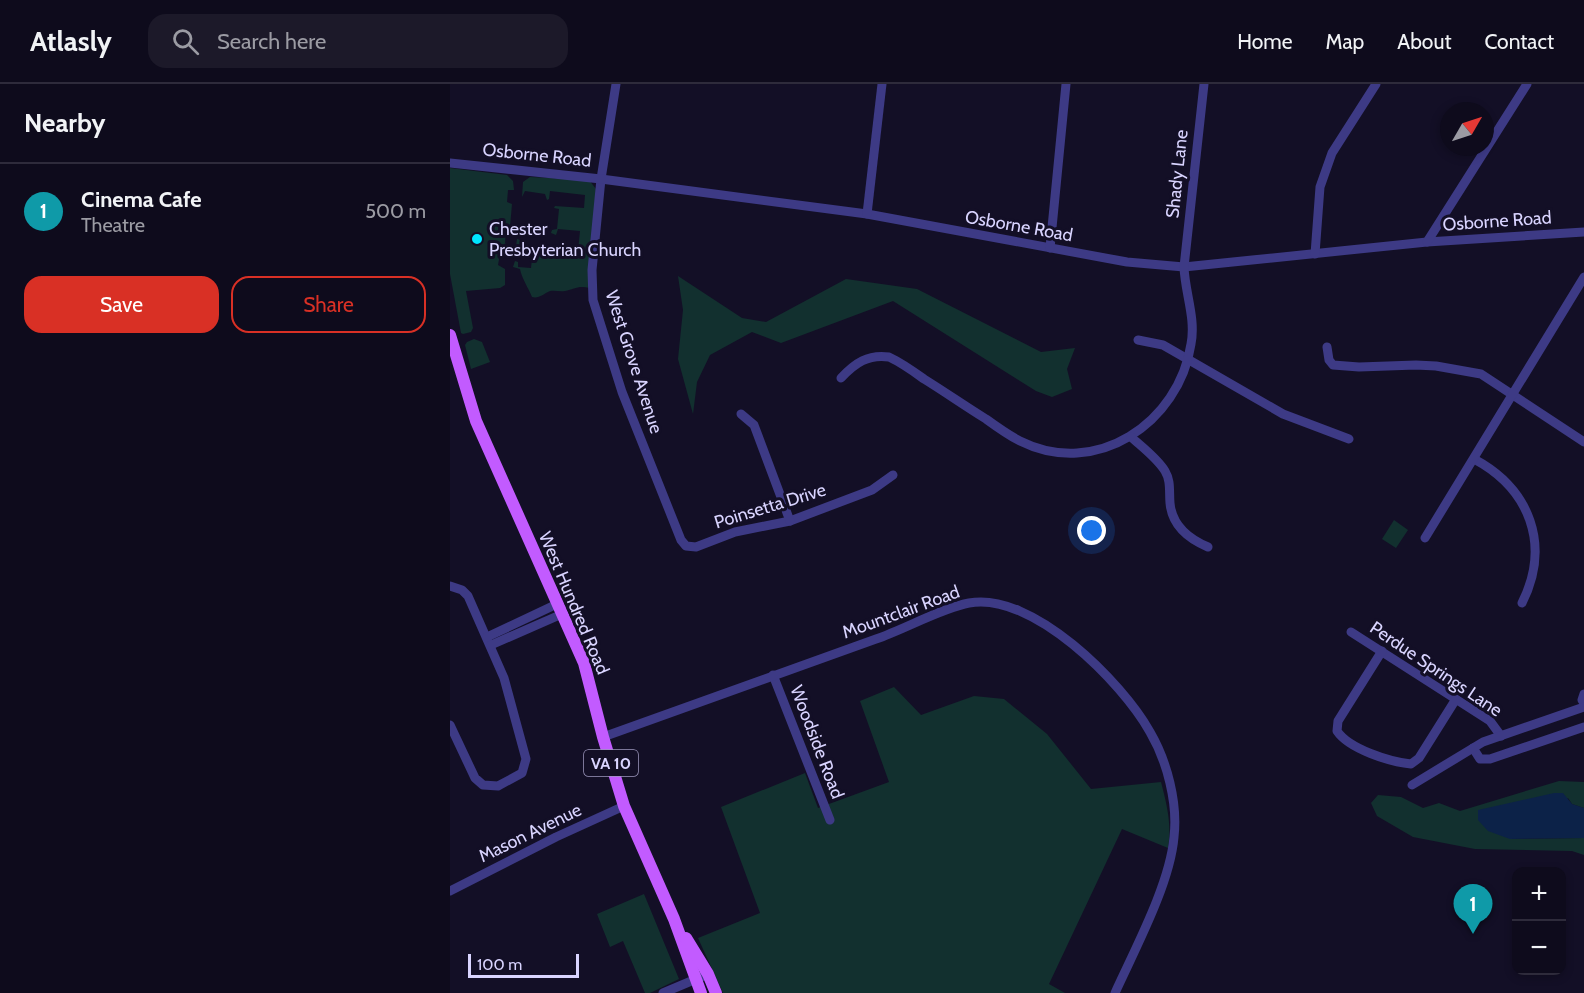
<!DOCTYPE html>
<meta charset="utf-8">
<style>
:root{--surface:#0e0b1c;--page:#1c1929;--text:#f1f3f6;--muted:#9b9ba3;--line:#2e2b3b;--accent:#d93025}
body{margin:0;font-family:Cabin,sans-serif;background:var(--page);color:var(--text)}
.controls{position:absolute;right:18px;bottom:18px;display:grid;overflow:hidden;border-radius:12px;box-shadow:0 3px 9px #0003}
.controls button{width:54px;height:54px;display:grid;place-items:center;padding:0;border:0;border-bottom:2px solid var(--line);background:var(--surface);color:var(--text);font:30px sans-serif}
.compass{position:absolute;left:990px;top:18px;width:54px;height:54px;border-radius:50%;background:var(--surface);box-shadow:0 3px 9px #0003;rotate:51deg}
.scale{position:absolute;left:18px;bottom:15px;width:111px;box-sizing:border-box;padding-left:6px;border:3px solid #d9d4ff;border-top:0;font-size:16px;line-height:21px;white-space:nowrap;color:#d9d4ff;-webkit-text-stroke:4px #130f26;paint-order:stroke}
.you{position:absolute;left:642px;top:447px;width:21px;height:21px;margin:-15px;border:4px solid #fff;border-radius:50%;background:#1a73e8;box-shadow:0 0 0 9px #1a73e833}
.badge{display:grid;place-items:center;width:39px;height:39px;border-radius:50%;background:var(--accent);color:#fff;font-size:20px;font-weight:700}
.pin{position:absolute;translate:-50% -50px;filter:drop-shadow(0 2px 3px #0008)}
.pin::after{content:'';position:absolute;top:32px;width:21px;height:18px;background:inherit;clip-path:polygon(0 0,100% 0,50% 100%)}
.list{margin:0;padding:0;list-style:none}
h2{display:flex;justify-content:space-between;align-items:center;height:78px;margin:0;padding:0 24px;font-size:26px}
h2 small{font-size:20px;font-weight:400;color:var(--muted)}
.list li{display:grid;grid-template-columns:39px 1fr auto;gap:18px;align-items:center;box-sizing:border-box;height:96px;padding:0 24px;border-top:2px solid var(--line)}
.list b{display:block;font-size:22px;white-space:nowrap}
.list p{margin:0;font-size:20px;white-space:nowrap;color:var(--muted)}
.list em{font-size:20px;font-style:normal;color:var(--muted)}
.actions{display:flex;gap:12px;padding:18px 24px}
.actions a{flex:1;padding:14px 0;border:2px solid var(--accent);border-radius:18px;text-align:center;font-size:21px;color:var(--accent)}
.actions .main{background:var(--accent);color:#fff}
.icon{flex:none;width:33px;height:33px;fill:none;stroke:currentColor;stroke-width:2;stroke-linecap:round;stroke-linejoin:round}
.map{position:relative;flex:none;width:1134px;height:909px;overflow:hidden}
header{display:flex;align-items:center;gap:36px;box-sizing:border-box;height:84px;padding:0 30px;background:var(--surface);border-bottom:2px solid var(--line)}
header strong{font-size:28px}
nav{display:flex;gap:33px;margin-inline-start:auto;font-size:21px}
.search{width:420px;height:54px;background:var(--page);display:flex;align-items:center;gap:15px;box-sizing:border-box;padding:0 21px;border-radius:18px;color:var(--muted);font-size:22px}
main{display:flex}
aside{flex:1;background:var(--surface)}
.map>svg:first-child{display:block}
.green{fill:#12302f}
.water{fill:#0c2248}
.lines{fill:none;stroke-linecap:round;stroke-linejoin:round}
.minor{stroke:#3d3a85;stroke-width:9}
.major{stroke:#c25bff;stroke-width:12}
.poi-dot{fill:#00e5ff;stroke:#130f26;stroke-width:2}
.labels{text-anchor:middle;stroke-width:6;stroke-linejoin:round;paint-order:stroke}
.shield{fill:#130f26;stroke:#9e99be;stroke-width:1.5}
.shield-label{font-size:16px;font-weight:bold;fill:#d9d4ff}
.street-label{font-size:18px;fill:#d9d4ff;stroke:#130f26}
.poi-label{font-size:18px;fill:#d9d4ff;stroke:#130f26;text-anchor:start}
</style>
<header>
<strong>Atlasly</strong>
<div class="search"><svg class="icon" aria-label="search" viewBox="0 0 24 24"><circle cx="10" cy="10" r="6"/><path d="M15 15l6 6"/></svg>Search here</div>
<nav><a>Home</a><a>Map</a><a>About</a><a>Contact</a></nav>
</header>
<main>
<aside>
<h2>Nearby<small></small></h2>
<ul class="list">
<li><span class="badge" style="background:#0f9aa8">1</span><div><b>Cinema Cafe</b><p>Theatre</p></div><em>500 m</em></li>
</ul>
<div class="actions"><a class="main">Save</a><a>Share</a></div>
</aside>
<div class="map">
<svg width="1134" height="909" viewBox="0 0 1134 909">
<rect width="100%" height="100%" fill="#130f26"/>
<g class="green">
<polygon points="0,84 57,91 63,97 64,106 58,106 57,118 62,120 60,143 56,147 55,159 57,162 51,164 48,181 55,185 55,201 50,204 16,207 23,244 21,248 13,250 11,249 0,190"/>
<path d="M80,93L139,96L146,105L139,204C129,201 124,205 115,207C110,208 105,206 100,207C93,210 89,215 82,213C78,203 72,195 70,185L63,183L65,177L68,178V183L81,184L83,166L70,164L68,170H65L67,155L70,156V161L128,167L130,147L108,145L106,151L101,149L102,146L107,145L109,125L104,124L105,122L134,124L135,111L100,107L99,115L97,116L95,110L75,107L72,113L73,98Z"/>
<polygon points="228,192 292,234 316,238 396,195 467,205 591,268 625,264 617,285 622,305 602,313 586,307 443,217 331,259 302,248 260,271 247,298 243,330 228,275 233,226"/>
<polygon points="24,255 32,258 40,278 21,285 15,261 17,258"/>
<polygon points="944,436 958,446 946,464 932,455"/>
<path d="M444,603L471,631L524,612L554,615L597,650L641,705L711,698C717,721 722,741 718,764L672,745L599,900L615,909H273L248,854L310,829L271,723L355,689L368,724L439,698L410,617Z"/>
<polygon points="1109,697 1134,698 1134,724 1122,720 1118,714 1060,755 1134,754 1134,771 1122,767 1025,765 963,753 927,732 921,719 928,711 951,713 973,724 989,719 1010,727"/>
<polygon points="194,810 229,895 200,909 195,909 173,857 160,863 147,830"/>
</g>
<polygon class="water" points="1104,709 1113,709 1122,720 1134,724 1134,754 1060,755 1038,747 1028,736 1028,726"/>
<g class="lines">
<g class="minor">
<polyline points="166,0 151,95 142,186 143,216 172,308 231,456 236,462 246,463 285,448 340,437 422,406 443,391"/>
<polyline points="0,79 151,95 417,130 677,178 734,183 977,158 1134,148"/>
<polyline points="417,130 432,0"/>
<polyline points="977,158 1077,0"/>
<polyline points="600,164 616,0"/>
<polyline points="865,170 870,103 882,69 926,0"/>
<polyline points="688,256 713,261 833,330 899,355"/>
<polyline points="877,263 879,276 883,281 909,283 966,281 986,282 1031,290 1134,358"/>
<path d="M391,294C405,279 418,270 439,273C452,279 463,287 474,295C495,308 515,322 536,335C547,343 558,351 570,357C646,395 729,339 741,260C746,234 735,209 734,183L754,0"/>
<polyline points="291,330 304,341 340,437"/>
<path d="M681,353C692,363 707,374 715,387C721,397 719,407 720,419C722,442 739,455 758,463"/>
<path d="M1024,375C1080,405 1101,461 1072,519"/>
<polyline points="975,454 1134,193"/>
<polyline points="0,502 12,506 18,512 54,594 76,675 72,689 48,702 33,701 25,694 0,641"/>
<polyline points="901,548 1040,637 1051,652"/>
<polyline points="37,553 107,520"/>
<polyline points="41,561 112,530"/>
<path d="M932,567L888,637L887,647C899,665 940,678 961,680L969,674L1006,615"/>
<polyline points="323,591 380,736"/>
<polyline points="1134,610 1132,616 1134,619"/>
<path d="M153,653C244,620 335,587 426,555C455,545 492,524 519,519C582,507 672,598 700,648C717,677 728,719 724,753C720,800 685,865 665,909"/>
<polyline points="1023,664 1030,675 1040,675 1134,643"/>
<polyline points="962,701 1033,658 1134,623"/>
<polyline points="0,807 106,753 174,722"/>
<polyline points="213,909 258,890"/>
</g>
<g class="major">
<polyline points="0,251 26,337 134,579 153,653 174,722 224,835 251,909"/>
<polyline points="236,854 258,890 266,909"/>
</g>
</g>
<circle class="poi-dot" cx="27" cy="155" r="6"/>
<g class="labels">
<rect class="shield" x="134" y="666" width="54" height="26" rx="4.5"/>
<g class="shield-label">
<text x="161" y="685">VA 10</text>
</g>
<g class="street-label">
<text transform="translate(87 71) rotate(6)" y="6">Osborne Road</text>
<text transform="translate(727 90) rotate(-84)" y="6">Shady Lane</text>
<text transform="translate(1047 137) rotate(-4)" y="6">Osborne Road</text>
<text transform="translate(569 142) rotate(10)" y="6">Osborne Road</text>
<text transform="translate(184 278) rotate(72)" y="6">West Grove Avenue</text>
<text transform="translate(320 422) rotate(-17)" y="6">Poinsetta Drive</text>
<text transform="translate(124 519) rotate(67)" y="6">West Hundred Road</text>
<text transform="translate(451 528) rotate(-20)" y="6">Mountclair Road</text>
<text transform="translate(986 585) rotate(34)" y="6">Perdue Springs Lane</text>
<text transform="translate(367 658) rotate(69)" y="6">Woodside Road</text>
<text transform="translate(80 749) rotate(-26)" y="6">Mason Avenue</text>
</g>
<g class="poi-label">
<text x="39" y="151">Chester<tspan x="39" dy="21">Presbyterian Church</tspan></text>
</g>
</g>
</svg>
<div class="controls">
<button>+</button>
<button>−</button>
</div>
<svg class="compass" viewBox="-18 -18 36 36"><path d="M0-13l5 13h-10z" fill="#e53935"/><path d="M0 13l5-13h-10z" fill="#9b9ba3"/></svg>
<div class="scale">100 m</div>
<div class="you"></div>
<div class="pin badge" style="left:1023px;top:850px;background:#0f9aa8">1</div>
</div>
</main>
